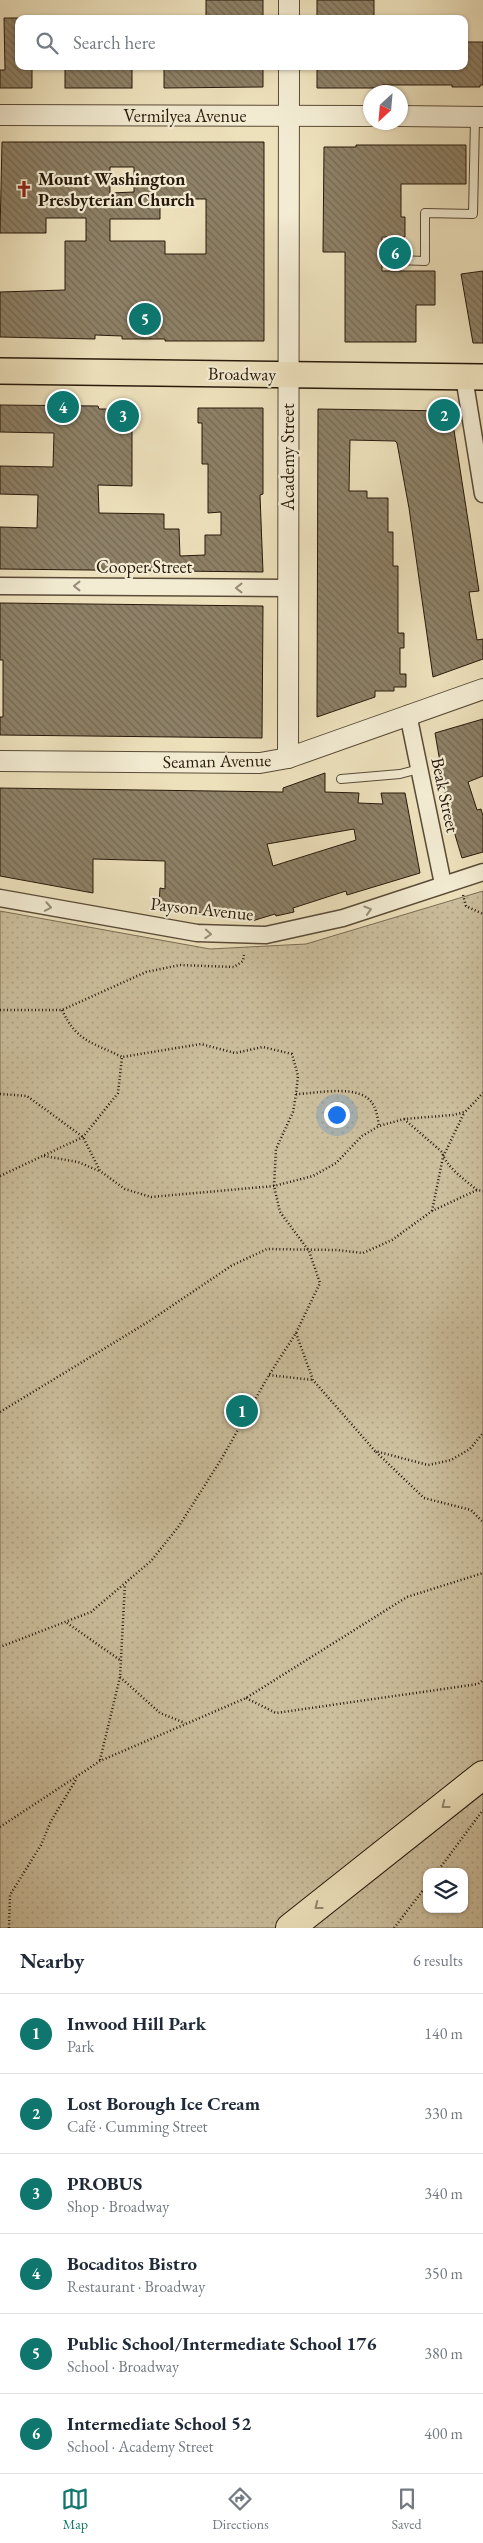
<!DOCTYPE html>
<meta charset="utf-8">
<style>
:root{--surface:#fff;--page:#f2f2f3;--text:#1f2937;--muted:#747a83;--line:#e0e1e3;--accent:#0f766e}
body{margin:0;font-family:"EB Garamond",serif;background:var(--page);color:var(--text)}
.controls{position:absolute;right:15px;bottom:15px;display:grid;overflow:hidden;border-radius:10px;box-shadow:0 1px 4px #0004}
.controls button{width:45px;height:45px;display:grid;place-items:center;padding:0;border:0;border-bottom:1px solid var(--line);background:var(--surface);color:var(--text);font:25px sans-serif}
.compass{position:absolute;left:363px;top:85px;width:45px;height:45px;border-radius:50%;background:var(--surface);box-shadow:0 1px 4px #0004;rotate:206deg}
.you{position:absolute;left:336px;top:1114px;width:18px;height:18px;margin:-12px;border:4px solid #fff;border-radius:50%;background:#1a73e8;box-shadow:0 0 0 8px #1a73e833}
.badge{display:grid;place-items:center;width:32px;height:32px;border-radius:50%;background:var(--accent);color:#fff;font-size:16px;font-weight:700}
.pin{position:absolute;translate:-50% -50%;border:2px solid #fff;box-shadow:0 1px 5px #0006}
.list{margin:0;padding:0;list-style:none}
h2{display:flex;justify-content:space-between;align-items:center;height:65px;margin:0;padding:0 20px;font-size:21px}
h2 small{font-size:16px;font-weight:400;color:var(--muted)}
.list li{display:grid;grid-template-columns:32px 1fr auto;gap:15px;align-items:center;box-sizing:border-box;height:80px;padding:0 20px;border-top:1px solid var(--line)}
.list b{display:block;font-size:19px;white-space:nowrap}
.list p{margin:0;font-size:16px;white-space:nowrap;color:var(--muted)}
.list em{font-size:16px;font-style:normal;color:var(--muted)}
.icon{flex:none;width:28px;height:28px;fill:none;stroke:currentColor;stroke-width:2;stroke-linecap:round;stroke-linejoin:round}
.map{position:relative;flex:none;width:483px;height:1928px;overflow:hidden}
.search{position:absolute;background:var(--surface);box-shadow:0 1px 4px #0004;left:15px;right:15px;top:15px;height:55px;display:flex;align-items:center;gap:12px;box-sizing:border-box;padding:0 18px;border-radius:10px;color:var(--muted);font-size:19px}
.sheet{height:545px;background:var(--surface)}
nav{display:flex;justify-content:space-around;align-items:center;box-sizing:border-box;height:70px;border-top:1px solid var(--line);background:var(--surface);font-size:14px;color:var(--muted)}
nav a{display:grid;justify-items:center;gap:2px}
nav .on{color:var(--accent)}
.map>svg:first-child{display:block}
.park{fill:url(#park-dots);stroke:#7a6c54;fill-rule:evenodd}
.building{fill:url(#building-back-hatch);stroke:#28190b;fill-rule:evenodd}
.lines{fill:none;stroke-linecap:round;stroke-linejoin:round}
.service-casing{stroke:#594b37;stroke-width:10}
.minor-casing{stroke:#594b37;stroke-width:19}
.tertiary-casing{stroke:#594b37;stroke-width:22}
.primary-casing{stroke:#28190b;stroke-width:28}
.motorway-casing{stroke:#28190b;stroke-width:30}
.path{stroke:#28190b;stroke-width:2.5;stroke-dasharray:1 2.5;stroke-linecap:butt}
.service{stroke:#f3ecd3;stroke-width:8}
.minor{stroke:#f3ecd3;stroke-width:16}
.tertiary{stroke:#f3ecd3;stroke-width:20}
.primary{stroke:#ede1bc;stroke-width:25}
.motorway{stroke:#ede1bc;stroke-width:28}
.oneway{stroke:#988d79}
.oneway2{stroke:#94876c}
.labels{text-anchor:middle;stroke-width:4.5;stroke-linejoin:round;paint-order:stroke}
.street-label{font-size:18px;fill:#28190b;stroke:#f3ecd3}
.poi-label{font-size:18px;font-weight:bold;fill:#28190b;stroke:#f3ecd3;text-anchor:start}
</style>
<div class="map">
<svg width="483" height="1928" viewBox="0 0 483 1928">
<defs>
<pattern id="park-dots" width="8" height="8" patternUnits="userSpaceOnUse" patternTransform="scale(1.25)"><rect width="8" height="8" fill="#ccbf9e"/><path d="M2 2h.1M6 6h.1" fill="none" stroke="#afa487" stroke-width="1.8" stroke-linecap="round"/></pattern>
<pattern id="building-back-hatch" width="6" height="6" patternUnits="userSpaceOnUse" patternTransform="scale(1.25)"><rect width="6" height="6" fill="#8e8167"/><path d="M-1 5l2 2M0 0l6 6M5-1l2 2" fill="none" stroke="#746953"/></pattern>
</defs>
<rect width="100%" height="100%" fill="#ede1bc"/>
<filter id="stains"><feTurbulence type="fractalNoise" baseFrequency=".004" numOctaves="4"/><feColorMatrix values="0 0 0 0 .2 0 0 0 0 .09 0 0 0 0 .02 0 0 0 .5 -.17"/></filter>
<radialGradient id="worn" r=".72"><stop offset=".6" stop-color="#630" stop-opacity="0"/><stop offset="1" stop-color="#630" stop-opacity=".3"/></radialGradient>
<path class="park" d="M483,891V1928H0V911L210,949L306,944ZM427,1872H464V1909H427Z"/>
<g class="building">
<rect x="206" y="0" width="57" height="19"/>
<rect x="317" y="0" width="57" height="19"/>
<polygon points="4,18 19,18 19,66 32,66 32,88 0,88 0,70 5,70"/>
<polygon points="464,42 483,42 483,85 480,85 480,87 452,87 452,85 382,85 382,88 317,88 317,66 464,66"/>
<rect x="65" y="66" width="67" height="22"/>
<polygon points="164,66 263,66 263,87 164,88"/>
<path d="M2,142H264V341H165V339H122V336L95,335V339L0,337V292L65,290V241H86V218H46V233H0ZM110,167H134V192L110,193ZM160,199H206V254H165V241H110V219H160Z"/>
<polygon points="356,145 466,145 466,184 401,184 401,217 405,217 405,237 382,237 382,271 435,271 435,305 416,305 416,342 345,342 345,252 323,252 324,147 356,147"/>
<polygon points="483,271 483,343 473,343 461,274"/>
<polygon points="0,405 98,406 99,409 132,409 132,486 98,485 99,513 164,514 164,529 179,529 180,556 205,555 205,535 221,535 221,512 208,513 208,464 202,464 202,423 198,423 198,408 263,408 263,494 260,495 263,572 0,569 0,527 37,528 38,495 0,494 0,466 53,467 54,433 0,432"/>
<polygon points="318,409 451,411 479,591 469,592 477,640 483,639 483,659 433,677 409,508 397,443 395,441 350,440 349,491 367,491 367,498 388,498 388,532 393,532 393,566 398,566 398,633 404,633 404,648 400,648 400,674 406,674 406,687 394,687 394,691 375,691 375,697 317,717"/>
<polygon points="0,603 263,606 262,738 0,735 0,717 3,717 3,660 0,660"/>
<polygon points="483,719 483,776 468,782 477,810 481,809 483,816 483,852 462,858 450,818 453,817 446,797 435,733"/>
<path d="M325,773V792L359,793L358,803L383,804L381,793H405L420,873L347,895L346,891L293,908L294,912L276,916L275,914L252,921L250,916L243,919L207,914L159,904L160,888L165,889V861L93,859V893L0,876V788L283,792V788ZM354,829L356,840L273,866L267,844Z"/>
</g>
<g class="lines">
<g class="service-casing">
<g id="service">
<polyline points="397,260 425,261 425,213 473,214 475,119"/>
<polyline points="341,779 400,774 419,769"/>
</g>
</g>
<g class="minor-casing">
<g id="minor">
<polyline points="464,377 483,494"/>
<polyline points="0,586 288,588"/>
<polyline points="408,714 443,884"/>
<polyline points="0,898 197,933 266,935 343,918 483,872"/>
</g>
</g>
<g class="tertiary-casing">
<g id="tertiary">
<polyline points="289,19 289,0"/>
<polyline points="0,115 370,116"/>
<polyline points="400,116 483,117"/>
<polyline points="288,758 289,66"/>
<polyline points="0,761 260,763 288,758 483,689"/>
</g>
</g>
<g class="primary-casing">
<polyline id="primary" points="0,371 483,377"/>
</g>
<g class="motorway-casing">
<polyline id="motorway" points="290,1928 483,1775"/>
</g>
<g class="path">
<polyline points="463,895 466,906 483,914"/>
<polyline points="0,1010 62,1010 146,972 180,965 234,967 243,961 244,955"/>
<path d="M62,1010C77,1042 92,1042 122,1057"/>
<polyline points="0,1094 27,1096 83,1137 100,1171 125,1189 151,1197 274,1186 313,1176 336,1163 362,1136 379,1126 404,1119 453,1115 465,1112 483,1093"/>
<path d="M296,1094C317,1094 362,1082 374,1106C377,1112 378,1120 379,1126"/>
<path d="M404,1119L442,1152C446,1167 465,1180 477,1190"/>
<polyline points="44,1156 78,1162 99,1171"/>
<polyline points="0,1176 83,1137 118,1093 122,1057 201,1044 235,1053 263,1047 292,1054 298,1076 296,1094 293,1112 276,1149 274,1186 280,1212 309,1251 320,1283 296,1333 269,1375 222,1458 179,1526 151,1561 91,1612 0,1647"/>
<polyline points="432,1211 443,1157 464,1113"/>
<polyline points="296,1333 313,1380 375,1451 428,1465 451,1460 470,1449 483,1433"/>
<polyline points="269,1375 313,1380"/>
<polyline points="0,1412 148,1322 231,1266 267,1249 337,1250 363,1253 392,1240 432,1211 477,1190 483,1191"/>
<polyline points="376,1452 424,1498 471,1510 483,1522"/>
<polyline points="67,1623 120,1660"/>
<polyline points="120,1677 160,1713 185,1723"/>
<polyline points="246,1698 276,1713 478,1684 483,1680"/>
<polyline points="100,1760 120,1677 125,1584"/>
<polyline points="0,1827 100,1761 246,1698 407,1597 483,1573"/>
<polyline points="437,1872 483,1810"/>
<polyline points="9,1928 10,1895 41,1845 51,1821 77,1778"/>
<polyline points="394,1928 427,1885"/>
</g>
<use href="#service" class="service"/>
<use href="#minor" class="minor"/>
<use href="#tertiary" class="tertiary"/>
<use href="#primary" class="primary"/>
<use href="#motorway" class="motorway"/>
</g>
<defs><path id="oneway-chevron" d="M-2-3.5L2.5 0L-2 3.5" fill="none" stroke-width="1.6" stroke-linecap="round" stroke-linejoin="round" transform="scale(1.25)"/></defs>
<g class="oneway">
<use href="#oneway-chevron" transform="translate(77 586) rotate(-180)"/>
<use href="#oneway-chevron" transform="translate(239 588) rotate(-180)"/>
<use href="#oneway-chevron" transform="translate(48 907) rotate(10)"/>
<use href="#oneway-chevron" transform="translate(368 910) rotate(-17)"/>
<use href="#oneway-chevron" transform="translate(208 934) rotate(4)"/>
</g>
<g class="oneway2">
<use href="#oneway-chevron" transform="translate(445 1805) rotate(142)"/>
<use href="#oneway-chevron" transform="translate(318 1906) rotate(142)"/>
</g>
<defs>
<g id="church-bare" transform="scale(1.35)"><path d="M-1.2-6h2.4v3.5h3.3v2.4h-3.3V6h-2.4V-.1h-3.3v-2.4h3.3Z" fill="#8f2418" stroke="#f3ecd3" stroke-width="2.5" paint-order="stroke"/></g>
</defs>
<g fill-rule="evenodd">
<use href="#church-bare" x="24" y="189"/>
</g>
<g class="labels">
<g class="street-label">
<text x="185" y="122">Vermilyea Avenue</text>
<text transform="translate(242 374) rotate(1)" y="6">Broadway</text>
<text transform="translate(288 457) rotate(-90)" y="6">Academy Street</text>
<text x="144" y="573">Cooper Street</text>
<text transform="translate(217 761) rotate(-1)" y="6">Seaman Avenue</text>
<text transform="translate(445 795) rotate(78)" y="6">Beak Street</text>
<text transform="translate(202 909) rotate(6)" y="6">Payson Avenue</text>
</g>
<g class="poi-label">
<text x="38" y="185">Mount Washington<tspan x="38" dy="21">Presbyterian Church</tspan></text>
</g>
</g>
<rect width="100%" height="100%" filter="url(#stains)"/>
<rect width="100%" height="100%" fill="url(#worn)"/>
</svg>
<div class="controls">
<button><svg class="icon" aria-label="layers" viewBox="0 0 24 24"><path d="M12 4l9 5-9 5-9-5zM3 14l9 5 9-5"/></svg></button>
</div>
<svg class="compass" viewBox="-18 -18 36 36"><path d="M0-13l5 13h-10z" fill="#e53935"/><path d="M0 13l5-13h-10z" fill="#747a83"/></svg>
<div class="you"></div>
<div class="pin badge" style="left:242px;top:1411px">1</div>
<div class="pin badge" style="left:444px;top:415px">2</div>
<div class="pin badge" style="left:123px;top:416px">3</div>
<div class="pin badge" style="left:63px;top:407px">4</div>
<div class="pin badge" style="left:145px;top:319px">5</div>
<div class="pin badge" style="left:395px;top:253px">6</div>
<div class="search"><svg class="icon" aria-label="search" viewBox="0 0 24 24"><circle cx="10" cy="10" r="6"/><path d="M15 15l6 6"/></svg>Search here</div>
</div>
<section class="sheet">
<h2>Nearby<small>6 results</small></h2>
<ul class="list">
<li><span class="badge">1</span><div><b>Inwood Hill Park</b><p>Park</p></div><em>140 m</em></li>
<li><span class="badge">2</span><div><b>Lost Borough Ice Cream</b><p>Café · Cumming Street</p></div><em>330 m</em></li>
<li><span class="badge">3</span><div><b>PROBUS</b><p>Shop · Broadway</p></div><em>340 m</em></li>
<li><span class="badge">4</span><div><b>Bocaditos Bistro</b><p>Restaurant · Broadway</p></div><em>350 m</em></li>
<li><span class="badge">5</span><div><b>Public School/Intermediate School 176</b><p>School · Broadway</p></div><em>380 m</em></li>
<li><span class="badge">6</span><div><b>Intermediate School 52</b><p>School · Academy Street</p></div><em>400 m</em></li>
</ul>
</section>
<nav>
<a class="on"><svg class="icon" aria-label="map" viewBox="0 0 24 24"><path d="M3 6l6-2 6 2 6-2v14l-6 2-6-2-6 2zM9 4v14M15 6v14"/></svg>Map</a>
<a><svg class="icon" aria-label="directions" viewBox="0 0 24 24"><path d="M12 3l9 9-9 9-9-9zM9 14v-3h6M13 9l2 2-2 2"/></svg>Directions</a>
<a><svg class="icon" aria-label="saved" viewBox="0 0 24 24"><path d="M7 4h10v16l-5-4-5 4z"/></svg>Saved</a>
</nav>
